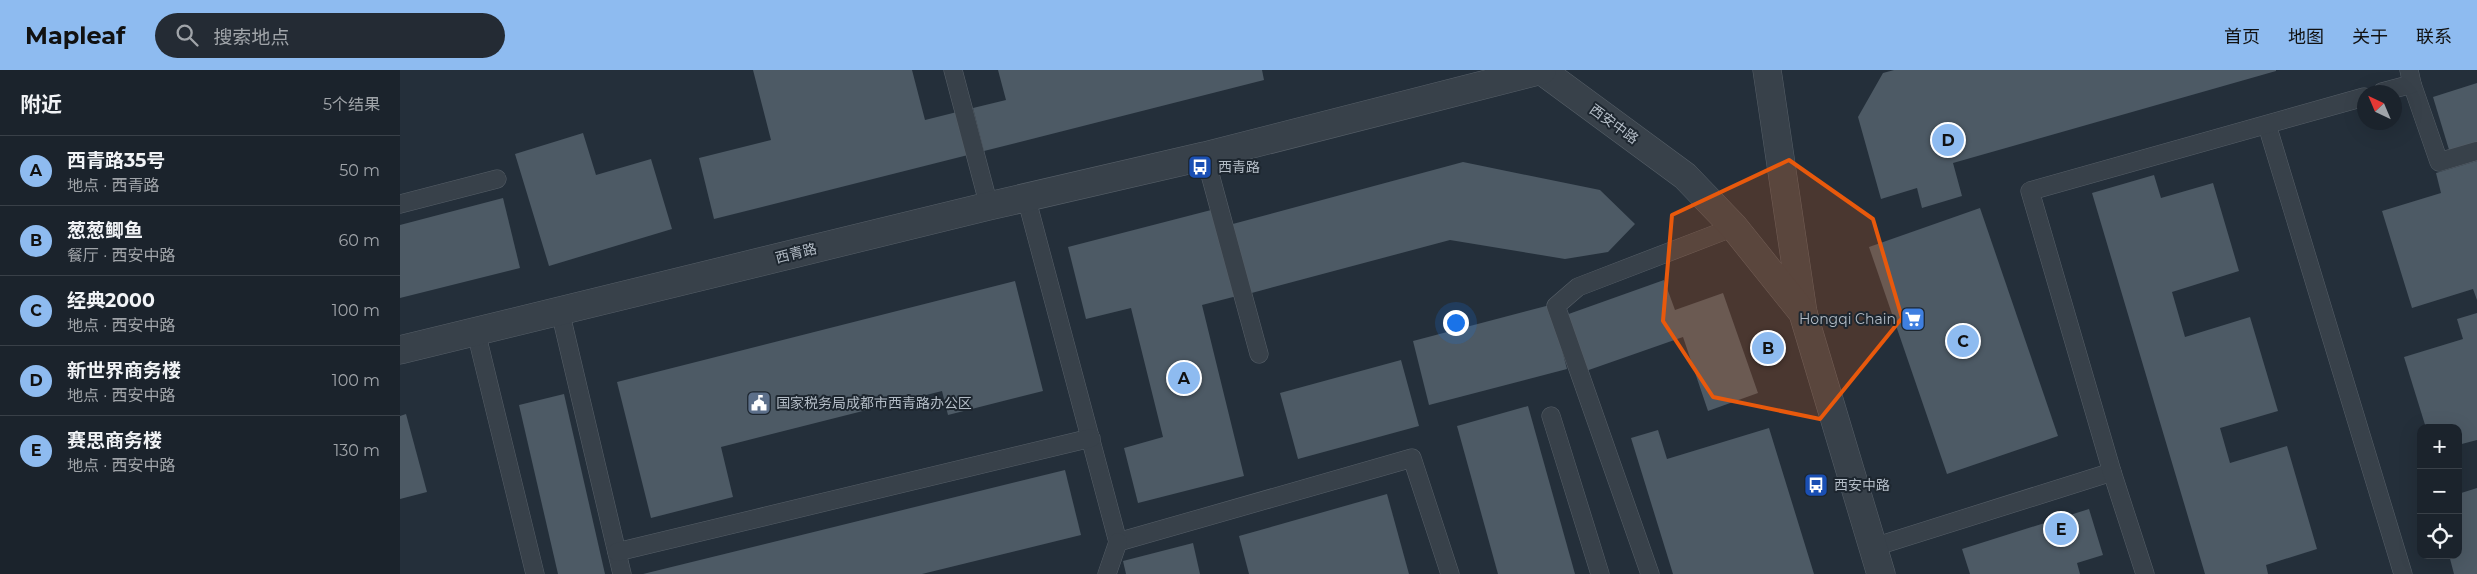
<!DOCTYPE html>
<html lang="zh">
<meta charset="utf-8">
<style>
:root{--surface:#1b232c;--page:#242b34;--text:#f1f3f6;--muted:#a0a4a9;--line:#394048;--accent:#8ebbf0}
body{margin:0;font-family:Montserrat,"Noto Sans SC",sans-serif;background:var(--page);color:var(--text)}
.controls{position:absolute;right:15px;bottom:15px;display:grid;overflow:hidden;border-radius:10px;box-shadow:0 5px 20px #0002}
.controls button{width:45px;height:45px;display:grid;place-items:center;padding:0;border:0;border-bottom:1px solid var(--line);background:var(--surface);color:var(--text);font:25px sans-serif}
.compass{position:absolute;left:1957px;top:15px;width:45px;height:45px;border-radius:50%;background:var(--surface);box-shadow:0 5px 20px #0002;rotate:316deg}
.you{position:absolute;left:1055px;top:252px;width:18px;height:18px;margin:-12px;border:4px solid #fff;border-radius:50%;background:#1a73e8;box-shadow:0 0 0 8px #1a73e833}
.badge{display:grid;place-items:center;width:32px;height:32px;border-radius:50%;background:var(--accent);color:#111;font-size:16px;font-weight:700}
.pin{position:absolute;translate:-50% -50%;border:2px solid #fff;box-shadow:0 1px 5px #0006}
.list{margin:0;padding:0;list-style:none}
h2{display:flex;justify-content:space-between;align-items:center;height:65px;margin:0;padding:0 20px;font-size:21px}
h2 small{font-size:16px;font-weight:400;color:var(--muted)}
.list li{display:grid;grid-template-columns:32px 1fr auto;gap:15px;align-items:center;box-sizing:border-box;height:70px;padding:0 20px;border-top:1px solid var(--line)}
.list b{display:block;font-size:19px;white-space:nowrap}
.list p{margin:0;font-size:16px;white-space:nowrap;color:var(--muted)}
.list em{font-size:16px;font-style:normal;color:var(--muted)}
.icon{flex:none;width:28px;height:28px;fill:none;stroke:currentColor;stroke-width:2;stroke-linecap:round;stroke-linejoin:round}
.map{position:relative;flex:none;width:2077px;height:504px;overflow:hidden}
header{display:flex;align-items:center;gap:30px;box-sizing:border-box;height:70px;padding:0 25px;background:var(--accent);color:#111}
header strong{font-size:24px}
nav{display:flex;gap:28px;margin-inline-start:auto;font-size:18px}
.search{width:350px;height:45px;background:var(--page);display:flex;align-items:center;gap:12px;box-sizing:border-box;padding:0 18px;border-radius:28px;color:var(--muted);font-size:19px}
main{display:flex}
aside{flex:1;background:var(--surface)}
.map>svg:first-child{display:block}
.building{fill:#4d5a65}
.lines{fill:none;stroke-linecap:round;stroke-linejoin:round}
.service-casing{stroke:#565f68;stroke-width:19}
.minor-casing{stroke:#565f68;stroke-width:29}
.tertiary-casing{stroke:#565f68;stroke-width:29}
.service{stroke:#38414a;stroke-width:18}
.minor{stroke:#38414a;stroke-width:28}
.tertiary{stroke:#38414a;stroke-width:28}
.marked{fill:#e8590c;fill-opacity:0.2;stroke:#e8590c;stroke-width:4;stroke-linejoin:round}
.labels{text-anchor:middle;stroke-width:4;stroke-linejoin:round;paint-order:stroke}
.street-label{font-size:14px;fill:#b3bcc6;stroke:#1d262f}
.poi-label{font-size:14px;fill:#b3bcc6;stroke:#1d262f;text-anchor:start}
</style>
<header>
<strong>Mapleaf</strong>
<div class="search"><svg class="icon" aria-label="search" viewBox="0 0 24 24"><circle cx="10" cy="10" r="6"/><path d="M15 15l6 6"/></svg>搜索地点</div>
<nav><a>首页</a><a>地图</a><a>关于</a><a>联系</a></nav>
</header>
<main>
<aside>
<h2>附近<small>5个结果</small></h2>
<ul class="list">
<li><span class="badge">A</span><div><b>西青路35号</b><p>地点 · 西青路</p></div><em>50 m</em></li>
<li><span class="badge">B</span><div><b>葱葱鲫鱼</b><p>餐厅 · 西安中路</p></div><em>60 m</em></li>
<li><span class="badge">C</span><div><b>经典2000</b><p>地点 · 西安中路</p></div><em>100 m</em></li>
<li><span class="badge">D</span><div><b>新世界商务楼</b><p>地点 · 西安中路</p></div><em>100 m</em></li>
<li><span class="badge">E</span><div><b>赛思商务楼</b><p>地点 · 西安中路</p></div><em>130 m</em></li>
</ul>
</aside>
<div class="map">
<svg width="2077" height="504" viewBox="0 0 2077 504">
<rect width="100%" height="100%" fill="#242f3a"/>
<g class="building">
<polygon points="353,0 512,0 525,50 557,42 568,85 314,149 299,88 371,70"/>
<polygon points="598,0 862,0 864,10 584,81 573,38 606,30"/>
<polygon points="1494,0 1876,0 1876,1 1553,93 1562,126 1522,138 1517,118 1481,129 1458,47 1483,3"/>
<polygon points="2077,13 2077,74 2050,83 2033,27"/>
<polygon points="183,63 196,105 251,89 272,159 149,196 115,84"/>
<polygon points="2077,91 2077,230 2073,219 2012,238 1982,141 2041,123 2036,103"/>
<polygon points="1063,92 1200,120 1235,154 1208,182 1165,189 1050,170 848,224 829,155"/>
<polygon points="1754,105 1761,128 1813,113 1839,201 1772,222 1785,267 1850,247 1878,341 1820,358 1830,393 1887,376 1917,479 1866,495 1868,504 1805,504 1692,123"/>
<polygon points="103,128 120,198 0,228 0,155"/>
<polygon points="1580,138 1658,366 1547,404 1469,177"/>
<polygon points="815,139 837,226 802,235 844,406 738,433 724,378 763,367 731,238 686,249 668,177"/>
<polygon points="1264,210 1275,240 1323,223 1358,323 1308,341 1283,267 1183,302 1163,246"/>
<polygon points="615,211 643,321 548,345 542,321 321,377 333,427 251,448 217,312"/>
<polygon points="1150,235 1167,299 1029,335 1013,271"/>
<polygon points="2077,243 2077,370 2058,375 2058,358 2026,358 2004,287 2063,269 2057,249"/>
<polygon points="1001,290 1019,356 898,389 880,323"/>
<polygon points="164,324 205,504 158,504 119,335"/>
<polygon points="1128,336 1175,504 1098,504 1057,356"/>
<polygon points="6,344 27,422 0,429 0,346"/>
<polygon points="1369,358 1414,504 1273,504 1231,368 1258,360 1267,389"/>
<polygon points="665,400 681,465 522,504 243,504"/>
<polygon points="2077,418 2077,504 2054,504 2049,485 2058,485 2058,424"/>
<polygon points="987,424 1009,504 849,504 839,466"/>
<polygon points="1689,439 1703,485 1677,493 1680,504 1570,504 1562,479"/>
<polygon points="793,473 800,504 726,504 723,491"/>
</g>
<g class="lines">
<g class="service-casing">
<g id="service">
<polyline points="553,0 589,136"/>
<polyline points="2012,14 2039,92 2077,81"/>
<polyline points="1982,22 2012,14 2009,0"/>
<polyline points="1867,55 2003,504"/>
<polyline points="805,86 859,284"/>
<polyline points="626,127 718,472 1012,388 1050,504"/>
<polyline points="0,134 97,109"/>
<polyline points="160,241 222,504"/>
<polyline points="76,262 135,504"/>
<polyline points="1151,346 1200,504"/>
<polyline points="1474,477 1712,402"/>
<polyline points="217,482 691,368"/>
<polyline points="707,504 718,472"/>
<polyline points="1250,504 1156,236 1178,217 1334,157"/>
<polyline points="1745,504 1712,402 1630,121 1964,27"/>
</g>
</g>
<g class="minor-casing">
<polyline id="minor" points="1367,0 1403,243"/>
</g>
<g class="tertiary-casing">
<g id="tertiary">
<polyline points="1141,0 1285,106 1334,157 1403,243 1481,504"/>
<polyline points="0,280 589,136 805,86 1142,0"/>
</g>
</g>
<use href="#service" class="service"/>
<use href="#minor" class="minor"/>
<use href="#tertiary" class="tertiary"/>
</g>
<path class="marked" d="M1389,90L1473,149L1502,248L1420,349L1313,327L1263,251L1272,145Z"/>
<defs>
<g id="bus-square" transform="scale(1.25)"><rect x="-9" y="-9" width="18" height="18" rx="4" fill="#1a4fb4" stroke="#1d262f"/><path d="M-5-6H5V4H4V6H2V4H-2V6H-4V4H-5ZM-3.5-4V0h7V-4ZM-3.5 1.2v1.5H-2V1.2ZM2 1.2v1.5H3.5V1.2Z" fill="#fff"/></g>
<g id="supermarket-square" transform="scale(1.25)"><rect x="-9" y="-9" width="18" height="18" rx="4" fill="#3f7fe0" stroke="#1d262f"/><path d="M-6-5.5h2.5l.6 2H6L4.5 2H-2.5L-4.4-4H-6ZM-1.5 3.2a1.3 1.3 0 1 0 .1 0ZM3 3.2a1.3 1.3 0 1 0 .1 0Z" fill="#fff"/></g>
<g id="civic-square" transform="scale(1.25)"><rect x="-9" y="-9" width="18" height="18" rx="4" fill="#5c6f8a" stroke="#1d262f"/><path d="M-.6-6.5H3V-4.5H.6V-3L4-1V1h2V6H-6V1h2V-1L-.6-3ZM-1.2 2.5V6h2.4V2.5Z" fill="#fff"/></g>
</defs>
<g fill-rule="evenodd">
<use href="#bus-square" x="800" y="97"/>
<use href="#supermarket-square" x="1513" y="249"/>
<use href="#civic-square" x="359" y="333"/>
<use href="#bus-square" x="1416" y="415"/>
</g>
<g class="labels">
<g class="street-label">
<text transform="translate(1214 54) rotate(36)" y="5">西安中路</text>
<text transform="translate(396 183) rotate(-14)" y="5">西青路</text>
</g>
<g class="poi-label">
<text x="818" y="102">西青路</text>
<text x="1496" y="254" text-anchor="end">Hongqi Chain</text>
<text x="376" y="338">国家税务局成都市西青路办公区</text>
<text x="1434" y="420">西安中路</text>
</g>
</g>
</svg>
<div class="controls">
<button>+</button>
<button>−</button>
<button><svg class="icon" aria-label="locate" viewBox="0 0 24 24"><circle cx="12" cy="12" r="6"/><path d="M12 2v4M12 18v4M2 12h4M18 12h4"/></svg></button>
</div>
<svg class="compass" viewBox="-18 -18 36 36"><path d="M0-13l5 13h-10z" fill="#e53935"/><path d="M0 13l5-13h-10z" fill="#a0a4a9"/></svg>
<div class="you"></div>
<div class="pin badge" style="left:784px;top:308px">A</div>
<div class="pin badge" style="left:1368px;top:278px">B</div>
<div class="pin badge" style="left:1563px;top:271px">C</div>
<div class="pin badge" style="left:1548px;top:70px">D</div>
<div class="pin badge" style="left:1661px;top:459px">E</div>
</div>
</main>
